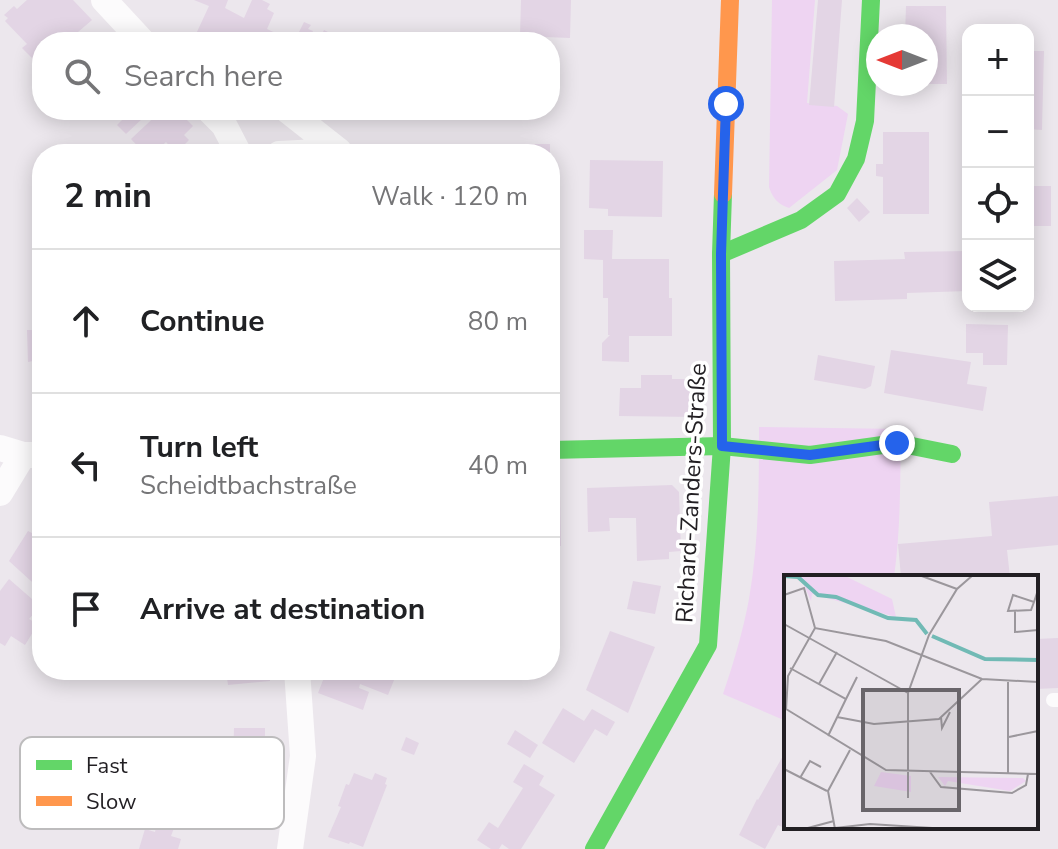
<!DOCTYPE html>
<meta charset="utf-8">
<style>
:root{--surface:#fff;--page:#f6f6f6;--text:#202124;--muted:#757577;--line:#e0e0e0}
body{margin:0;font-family:"Nunito Sans",sans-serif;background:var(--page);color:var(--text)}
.controls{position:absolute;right:24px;top:24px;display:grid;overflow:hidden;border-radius:16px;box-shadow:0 4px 20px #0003}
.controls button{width:72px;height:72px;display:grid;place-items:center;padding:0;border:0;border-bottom:2px solid var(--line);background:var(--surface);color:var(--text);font:40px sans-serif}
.compass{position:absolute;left:866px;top:24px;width:72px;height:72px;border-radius:50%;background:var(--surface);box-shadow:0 4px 20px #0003;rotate:270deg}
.stop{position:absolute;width:24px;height:24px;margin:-18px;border:6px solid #2563eb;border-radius:50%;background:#fff}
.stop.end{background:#2563eb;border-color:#fff;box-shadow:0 2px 8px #0008}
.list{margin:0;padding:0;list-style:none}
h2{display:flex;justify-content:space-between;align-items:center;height:104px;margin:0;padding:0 32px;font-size:34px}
h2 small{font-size:26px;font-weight:400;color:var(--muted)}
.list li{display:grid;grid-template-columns:52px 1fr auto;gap:24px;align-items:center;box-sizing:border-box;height:144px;padding:0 32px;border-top:2px solid var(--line)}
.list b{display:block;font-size:30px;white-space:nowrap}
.list p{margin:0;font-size:26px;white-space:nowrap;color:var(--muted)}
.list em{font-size:26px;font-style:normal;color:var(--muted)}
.icon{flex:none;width:44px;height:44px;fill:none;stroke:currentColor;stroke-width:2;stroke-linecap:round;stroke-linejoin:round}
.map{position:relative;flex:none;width:1058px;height:849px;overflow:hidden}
.search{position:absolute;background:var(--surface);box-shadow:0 4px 20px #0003;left:32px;top:32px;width:528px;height:88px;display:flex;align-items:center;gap:20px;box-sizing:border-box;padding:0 28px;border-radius:32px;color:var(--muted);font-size:30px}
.panel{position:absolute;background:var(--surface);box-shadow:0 4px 20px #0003;left:32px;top:144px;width:528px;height:536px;border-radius:32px}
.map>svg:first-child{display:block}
.green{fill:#eed4f2}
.building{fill:#e3d5e5}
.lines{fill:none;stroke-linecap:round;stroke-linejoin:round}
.lane{stroke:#fcfbfc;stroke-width:14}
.street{stroke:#fcfbfc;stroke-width:26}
.fast{stroke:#63d668;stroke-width:18}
.slow{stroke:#ff974d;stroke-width:18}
.route{stroke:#2563eb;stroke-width:10}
.labels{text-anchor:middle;stroke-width:7;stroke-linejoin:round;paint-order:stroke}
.street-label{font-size:24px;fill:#221f23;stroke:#fff}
.inset-river{fill:none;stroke:#71bab5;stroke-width:4}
.inset-road{fill:none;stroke:#9b979c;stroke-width:2}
.view{fill:#69656a;fill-opacity:0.15;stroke:#69656a;stroke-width:4}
.inset-edge{fill:none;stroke:#221f23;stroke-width:4}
.key{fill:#fff;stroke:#bdbcbd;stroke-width:2}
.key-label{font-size:22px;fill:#221f23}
</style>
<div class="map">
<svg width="1058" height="849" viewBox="0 0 1058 849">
<rect width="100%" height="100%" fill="#ece7ed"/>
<g class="green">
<path d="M772,0H815L807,103L837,106L848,114L837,170L789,208C778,204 773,199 769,187Z"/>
<path d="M759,427L901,429C900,478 901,528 894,577H786V721L723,694C734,662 743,631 749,599C759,542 759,484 759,427Z"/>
</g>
<g class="building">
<polygon points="27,0 73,0 92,20 78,32 82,36 75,42 42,42 42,61 37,55 33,59 22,48 27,44 5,21 8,18 4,15 14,6 17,9"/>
<polygon points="194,0 228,0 225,8 244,18 252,0 262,0 270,4 267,9 274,13 267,29 282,36 284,33 296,38 304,22 311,25 308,29 313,31 308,42 212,42 196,34 209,6"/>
<polygon points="521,0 571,0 570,38 520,36"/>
<polygon points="818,0 842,0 834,107 809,105"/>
<polygon points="906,6 946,6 947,84 926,84 926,36 905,36"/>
<polygon points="324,30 348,42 318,42"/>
<polygon points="1028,51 1044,51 1042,130 1028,129"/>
<polygon points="132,110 137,110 144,117 126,134 117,125"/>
<polygon points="162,110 177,110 193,126 184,135 189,140 176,153 166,142 153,154 145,154 131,139"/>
<polygon points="883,132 929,132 929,214 883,214 883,177 876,176 876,164 883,164"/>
<rect x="526" y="144" width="24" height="10"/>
<polygon points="590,160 663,161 662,217 608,216 608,209 589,208"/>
<rect x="1028" y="186" width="23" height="40"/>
<polygon points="857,198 870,212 859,222 847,208"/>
<polygon points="584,230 613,230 612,259 669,259 669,298 672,298 672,336 629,336 629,362 602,361 602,343 610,335 608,335 608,298 603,298 603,260 584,259"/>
<polygon points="968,251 968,291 907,293 907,299 835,301 834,261 905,259 904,252"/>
<polygon points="966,324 1008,325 1007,365 983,365 983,353 966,353"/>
<polygon points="32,328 42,328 42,371 39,364 33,365 33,361 28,362 27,330 32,330"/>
<polygon points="891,350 971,362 967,384 987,387 983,411 884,393"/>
<polygon points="818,355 875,366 871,386 865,389 814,380"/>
<polygon points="641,375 672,375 672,379 691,379 691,389 694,389 694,417 619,416 620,388 641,388"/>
<polygon points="34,381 42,381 42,416 35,417"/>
<polygon points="672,485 679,492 681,551 669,552 669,559 637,561 636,518 609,518 610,531 588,532 587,488"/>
<polygon points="550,492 560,492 561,546 550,546"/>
<polygon points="1058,496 1058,545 1007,550 1010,577 901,577 898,544 992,536 989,502"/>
<polygon points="41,509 42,509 42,591 9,561 28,531 34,534"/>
<polygon points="9,579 40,606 29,619 38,624 25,645 11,636 5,646 0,643 0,591"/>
<polygon points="633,581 661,586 655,614 627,609"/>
<polygon points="610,631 655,647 628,713 586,690"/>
<polygon points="1058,638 1058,688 1036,689 1036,639"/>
<polygon points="226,670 270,670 270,681 228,685"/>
<polygon points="327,670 398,670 388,695 360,684 359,688 369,692 363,710 318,693"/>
<polygon points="563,708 584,721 592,709 615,722 607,736 595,729 574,763 542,743"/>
<polygon points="234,728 265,728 265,753 271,753 271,763 265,763 265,789 234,789 234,798 225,798 225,811 198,811 198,797 213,797 213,770 223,770 223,764 233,764"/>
<polygon points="515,730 538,745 530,758 507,744"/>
<polygon points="406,737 419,743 414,755 401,750"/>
<polygon points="784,754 786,755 786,811 784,814 786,825 784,828 778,825 765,849 739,835 757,799 758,800"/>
<polygon points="524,764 544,776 539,785 555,795 521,849 509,849 502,844 499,849 491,849 477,840 489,822 498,828 523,788 513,782"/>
<polygon points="354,773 372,780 375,773 387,778 385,784 387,785 363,847 350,842 349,844 328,837 341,807 338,806 346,784 349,785"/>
<polygon points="157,823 174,828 171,836 181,839 178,849 139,849 145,829 155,832"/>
</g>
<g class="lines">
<polyline class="lane" points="1053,700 1058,700"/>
<g class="street">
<polyline points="104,0 143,42"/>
<polyline points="209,110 224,125 239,154"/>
<polyline points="279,154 339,151 287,110"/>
<polyline points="0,448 23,455 42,455"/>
<polyline points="0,493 23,455"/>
<polyline points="290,849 303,756 297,670"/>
</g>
<g class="fast">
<polyline points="721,254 801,220 837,194 856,159 865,121 871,0"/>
<polyline points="550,450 722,446 810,455 897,443 952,454"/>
<polyline points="594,849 708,645 722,446 721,254 723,194"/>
</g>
<polyline class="slow" points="723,194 730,0"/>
</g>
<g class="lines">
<polyline class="route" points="726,104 721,254 722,446 810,455 897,443"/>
</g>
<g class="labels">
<g class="street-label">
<text transform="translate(691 493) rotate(-87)" y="8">Richard-Zanders-Straße</text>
</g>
</g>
<g transform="translate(784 575)">
<rect width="254" height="254" fill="#ece7ed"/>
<path d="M59,0L108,24L112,42L28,19L27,26L17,3L0,1ZM97,197L127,201V217L90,211ZM154,202L239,203L242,206L226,216L164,206L161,211Z" fill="#eed4f2"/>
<path class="inset-river" d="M0,1L14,2L34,20L52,22L104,43L132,45L143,59M148,61L201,84L254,85"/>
<path class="inset-road" d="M135,0L173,14M0,20L20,13L31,53M250,27L247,35L224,36L229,20L250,27L254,15M231,36V57L254,55M0,49L124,118M6,93L62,124L73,102M35,109L53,77M2,134L102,195L254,199M2,135L4,101L31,53L102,66L198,104L254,107M53,142L90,149L155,144L198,104M157,142L158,153L166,137M44,161L62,124M225,162L254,156M0,194L43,216M146,197L157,212L228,218L242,210L244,199M224,198V107M16,203L26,186L37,192M124,223V118L145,60L173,14L189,0M51,253L86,249L164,254M20,254L50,246M51,254L44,216L66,175"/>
<path class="view" d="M79,115H175V235H79Z"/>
<rect width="254" height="254" class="inset-edge"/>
</g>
<rect x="20" y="737" width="264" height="92" rx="12" class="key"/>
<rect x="36" y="760" width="36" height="10" fill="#63d668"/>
<rect x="36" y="796" width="36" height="10" fill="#ff974d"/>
<g class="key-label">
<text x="86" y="773">Fast</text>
<text x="86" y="809">Slow</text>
</g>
</svg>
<div class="controls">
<button>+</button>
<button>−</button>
<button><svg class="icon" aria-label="locate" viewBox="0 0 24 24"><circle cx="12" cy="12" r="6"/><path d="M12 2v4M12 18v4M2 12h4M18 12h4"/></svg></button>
<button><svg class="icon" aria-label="layers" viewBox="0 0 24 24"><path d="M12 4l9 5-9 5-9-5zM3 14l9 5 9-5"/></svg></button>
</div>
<svg class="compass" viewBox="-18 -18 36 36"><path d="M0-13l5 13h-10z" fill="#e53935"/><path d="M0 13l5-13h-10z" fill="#757577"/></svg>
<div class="stop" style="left:726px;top:104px"></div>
<div class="stop end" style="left:897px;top:443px"></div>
<div class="search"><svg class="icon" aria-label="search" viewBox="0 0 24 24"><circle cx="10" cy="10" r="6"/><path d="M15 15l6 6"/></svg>Search here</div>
<section class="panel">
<h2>2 min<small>Walk · 120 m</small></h2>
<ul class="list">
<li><svg class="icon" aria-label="ahead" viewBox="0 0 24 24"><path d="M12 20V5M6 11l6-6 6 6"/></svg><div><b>Continue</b></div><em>80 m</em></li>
<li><svg class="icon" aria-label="left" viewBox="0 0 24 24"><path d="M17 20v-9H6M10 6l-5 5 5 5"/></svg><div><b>Turn left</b><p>Scheidtbachstraße</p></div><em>40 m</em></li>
<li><svg class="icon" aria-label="arrive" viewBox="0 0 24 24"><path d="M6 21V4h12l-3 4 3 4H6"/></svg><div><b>Arrive at destination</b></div></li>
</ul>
</section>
</div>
